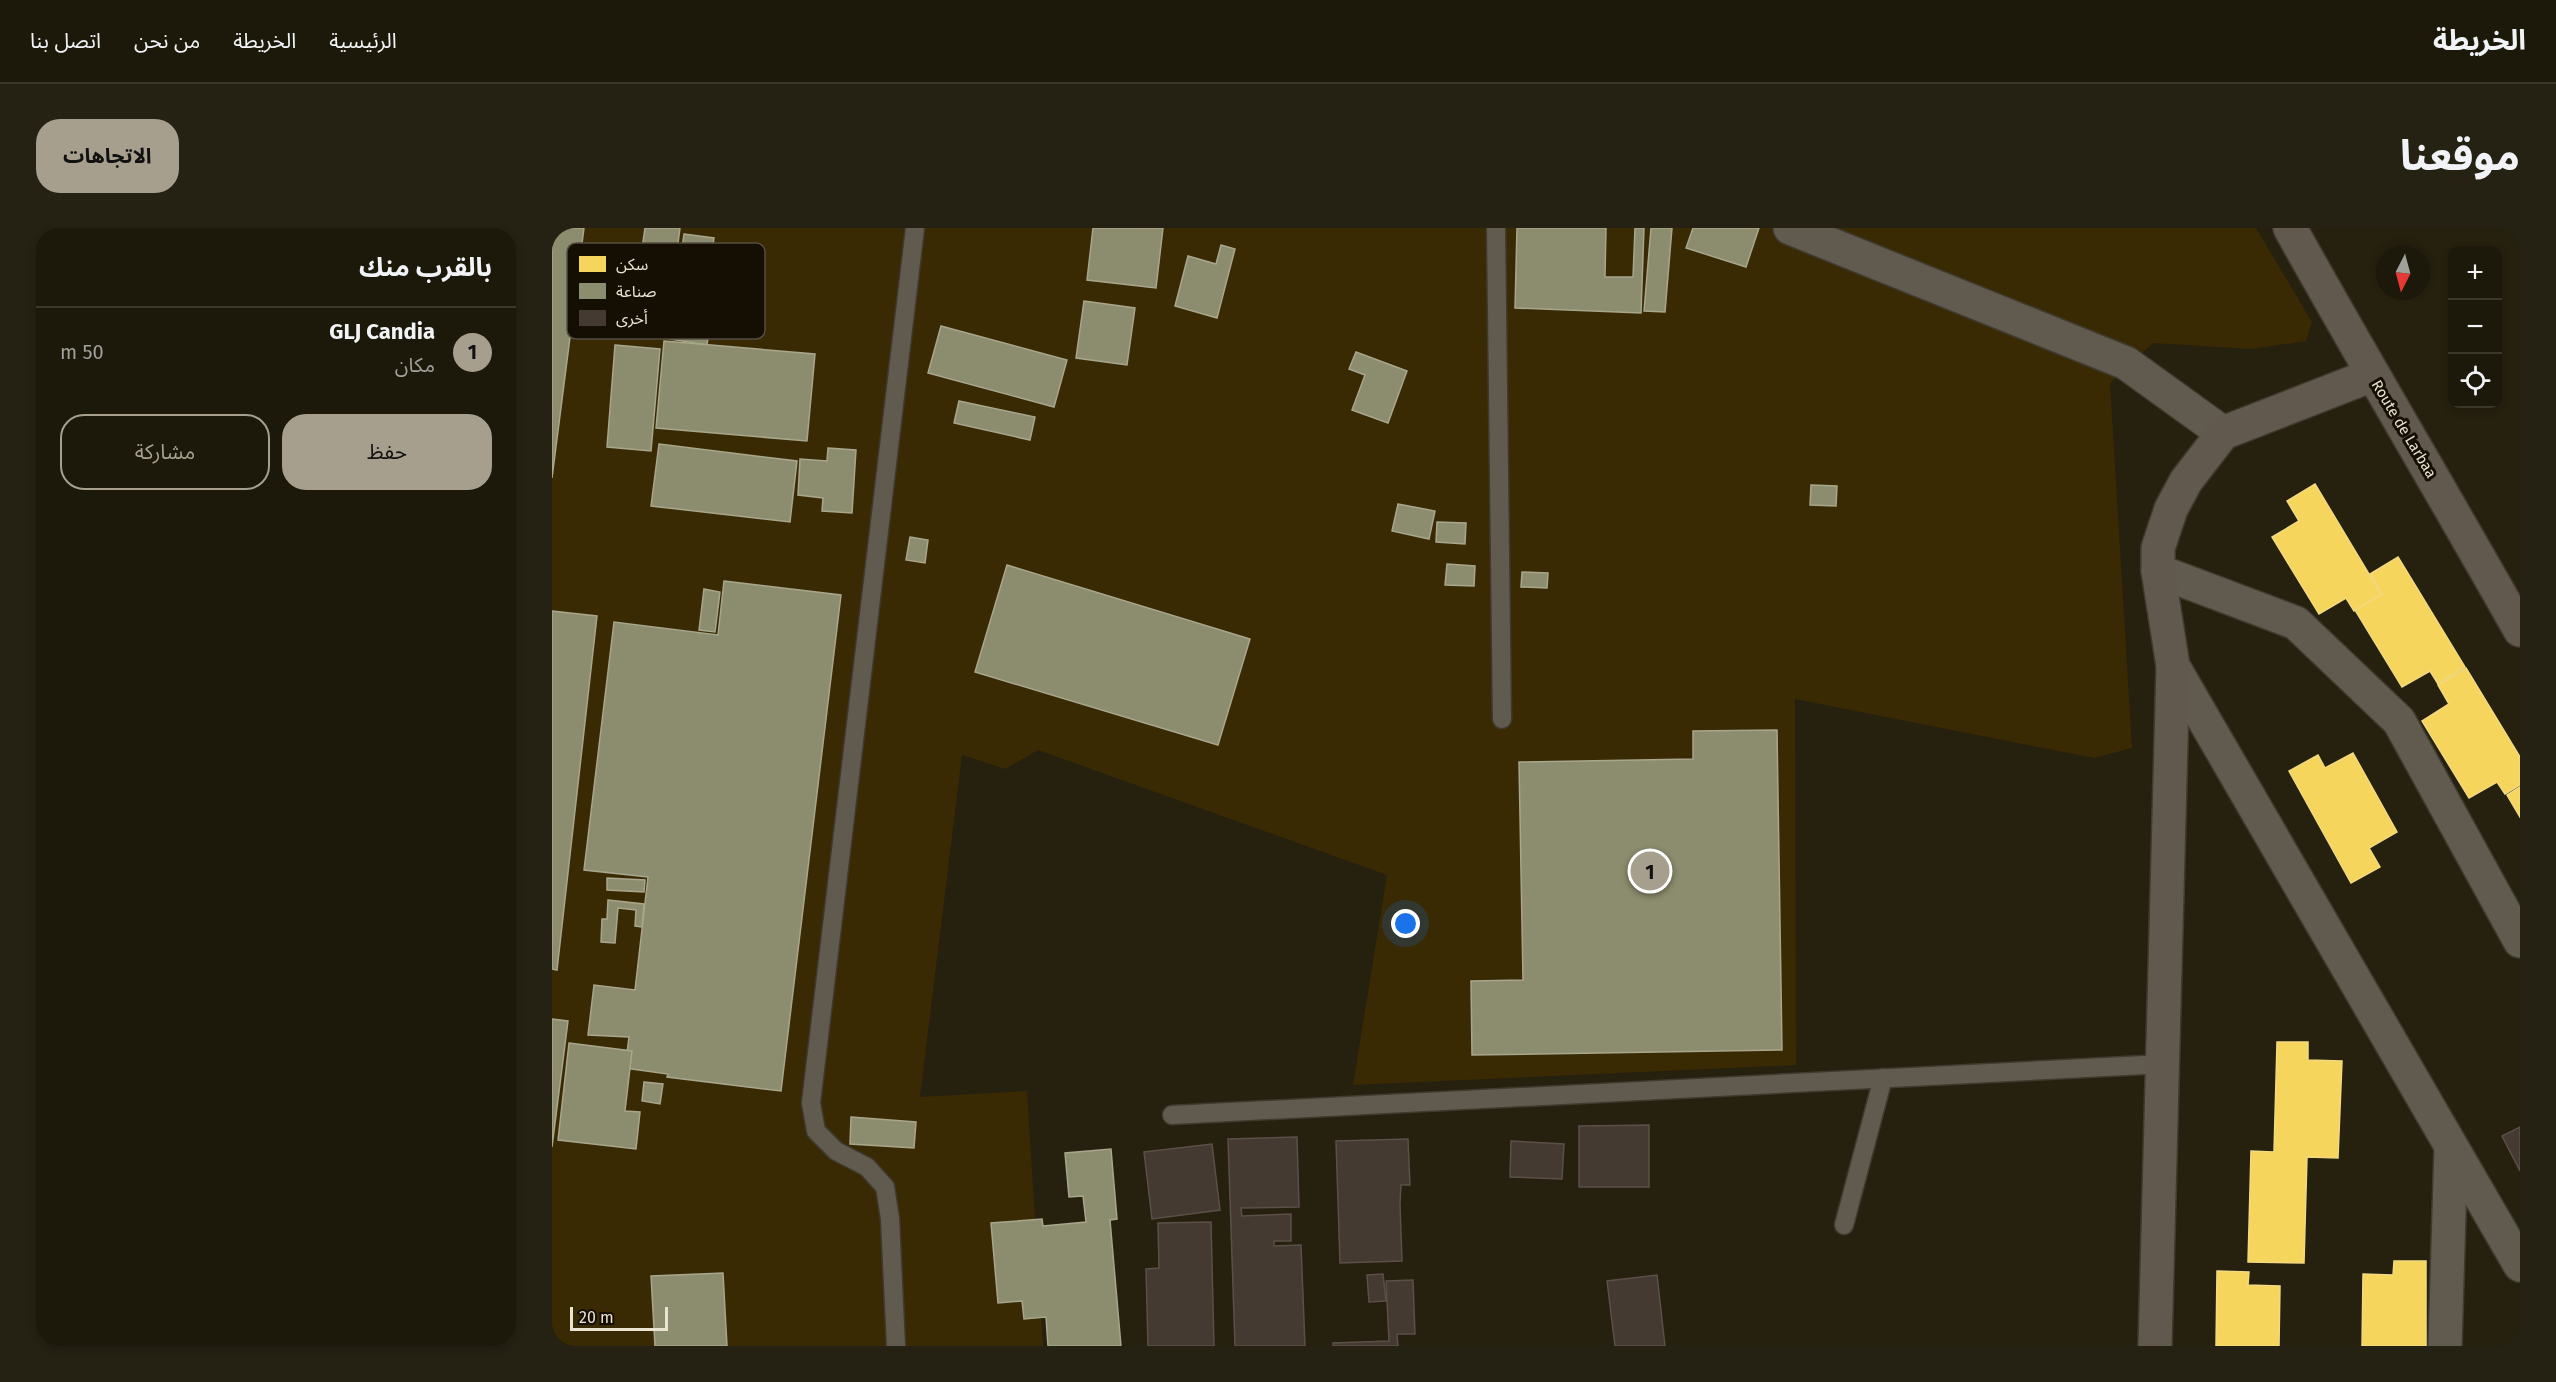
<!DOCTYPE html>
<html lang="ar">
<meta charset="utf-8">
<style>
:root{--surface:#1c180a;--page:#252113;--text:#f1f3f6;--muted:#a0a09c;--line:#3a372b;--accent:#a69f8d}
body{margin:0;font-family:"Fira Sans","Noto Sans Arabic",sans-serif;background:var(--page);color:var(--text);direction:rtl}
.controls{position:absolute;right:18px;top:18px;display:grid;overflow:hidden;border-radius:12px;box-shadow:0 3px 9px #0003}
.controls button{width:54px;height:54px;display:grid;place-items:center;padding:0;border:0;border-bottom:2px solid var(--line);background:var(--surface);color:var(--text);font:30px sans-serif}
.compass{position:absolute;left:1824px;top:18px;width:54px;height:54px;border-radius:50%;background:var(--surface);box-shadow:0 3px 9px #0003;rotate:186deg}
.scale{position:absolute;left:18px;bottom:15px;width:98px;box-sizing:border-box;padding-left:6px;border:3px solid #ebe3d2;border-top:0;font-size:16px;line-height:21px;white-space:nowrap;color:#ebe3d2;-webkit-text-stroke:4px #140e03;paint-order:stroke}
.you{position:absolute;left:854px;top:696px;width:21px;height:21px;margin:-15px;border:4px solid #fff;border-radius:50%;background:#1a73e8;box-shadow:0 0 0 9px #1a73e833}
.badge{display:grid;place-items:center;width:39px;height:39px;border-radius:50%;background:var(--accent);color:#111;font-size:20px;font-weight:700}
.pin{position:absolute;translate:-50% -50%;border:3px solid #fff;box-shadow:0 2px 6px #0006}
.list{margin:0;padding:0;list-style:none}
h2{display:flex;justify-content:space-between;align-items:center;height:78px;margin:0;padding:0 24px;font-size:26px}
h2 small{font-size:20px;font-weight:400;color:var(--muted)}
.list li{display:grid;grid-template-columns:39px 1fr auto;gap:18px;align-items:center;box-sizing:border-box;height:90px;padding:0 24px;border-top:2px solid var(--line)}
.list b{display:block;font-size:22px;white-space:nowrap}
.list p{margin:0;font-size:20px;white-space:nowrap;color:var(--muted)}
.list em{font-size:20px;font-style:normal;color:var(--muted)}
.actions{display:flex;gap:12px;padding:18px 24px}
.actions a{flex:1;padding:14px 0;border:2px solid var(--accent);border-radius:24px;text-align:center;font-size:21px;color:var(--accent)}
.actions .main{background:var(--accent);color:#111}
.icon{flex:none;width:33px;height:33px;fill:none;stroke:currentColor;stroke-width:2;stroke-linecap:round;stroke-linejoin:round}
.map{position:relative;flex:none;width:1968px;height:1118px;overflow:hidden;direction:ltr;border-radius:24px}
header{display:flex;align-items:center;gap:36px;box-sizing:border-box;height:84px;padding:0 30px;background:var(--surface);border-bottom:2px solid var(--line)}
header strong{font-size:28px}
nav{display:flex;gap:33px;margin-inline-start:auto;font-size:21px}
.intro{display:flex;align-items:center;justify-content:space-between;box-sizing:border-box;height:144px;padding:0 36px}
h1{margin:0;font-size:42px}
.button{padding:15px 27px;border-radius:24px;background:var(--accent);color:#111;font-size:21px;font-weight:700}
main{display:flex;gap:36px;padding:0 36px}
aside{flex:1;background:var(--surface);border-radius:24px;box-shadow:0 3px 9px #0003}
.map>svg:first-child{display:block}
.built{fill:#392a04}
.homes{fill:#f6d55c;stroke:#f3d97f;stroke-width:1.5}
.industry{fill:#8c8c6e;stroke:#a8a68c;stroke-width:1.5}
.building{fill:#443a31;stroke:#5b5048;stroke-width:1.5}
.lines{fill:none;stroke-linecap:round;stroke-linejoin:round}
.lane-casing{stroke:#3f3a2e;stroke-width:21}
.street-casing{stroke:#3f3a2e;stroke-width:36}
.secondary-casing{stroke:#3f3a2e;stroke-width:36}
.lane{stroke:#615b4f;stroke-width:18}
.street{stroke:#615b4f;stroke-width:33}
.secondary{stroke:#61584e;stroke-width:33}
.labels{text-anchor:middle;stroke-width:6;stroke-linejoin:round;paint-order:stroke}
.street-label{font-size:15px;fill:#ebe3d2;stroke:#140e03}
.key{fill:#140e03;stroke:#544e41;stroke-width:1.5}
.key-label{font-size:16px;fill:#ebe3d2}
</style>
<header>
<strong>الخريطة</strong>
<nav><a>الرئيسية</a><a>الخريطة</a><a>من نحن</a><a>اتصل بنا</a></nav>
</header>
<div class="intro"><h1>موقعنا</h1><a class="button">الاتجاهات</a></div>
<main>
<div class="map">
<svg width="1968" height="1118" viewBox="0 0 1968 1118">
<rect width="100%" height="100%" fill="#26200e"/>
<polygon class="built" points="0,0 1704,0 1760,94 1754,113 1699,121 1601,115 1558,155 1580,520 1542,530 1243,471 1244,837 801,857 835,647 486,522 453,541 410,527 368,869 475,863 491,1118 0,1118"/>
<g class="homes">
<polygon points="1763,256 1829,366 1802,383 1794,370 1767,386 1720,309 1747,293 1735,273"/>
<polygon points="1846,329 1913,439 1886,456 1878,443 1850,459 1803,382 1830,366 1818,346"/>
<polygon points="1914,440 1968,529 1968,557 1953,566 1945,554 1917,570 1870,493 1897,476 1886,457"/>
<polygon points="1801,525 1845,604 1817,620 1828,639 1799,655 1737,543 1766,527 1773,540"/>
<polygon points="1968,559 1968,589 1955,567"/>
<polygon points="1725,814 1756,814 1756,832 1790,833 1786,930 1755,929 1752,1035 1696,1034 1699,923 1722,924"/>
<polygon points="1842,1033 1874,1033 1874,1118 1810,1118 1811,1046 1841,1047"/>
<polygon points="1665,1043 1697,1044 1696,1057 1728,1058 1727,1118 1664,1118"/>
</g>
<g class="industry">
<polygon points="0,0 32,0 0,250"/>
<polygon points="93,0 128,0 122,46 87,41"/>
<polygon points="541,0 611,0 604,60 535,52"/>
<polygon points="965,0 1054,0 1053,49 1081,49 1083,0 1092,0 1089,85 963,80"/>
<polygon points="1099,0 1120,0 1113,84 1092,83"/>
<polygon points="1141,0 1207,0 1194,39 1134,20"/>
<polygon points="132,6 162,10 152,88 121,84"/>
<polygon points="669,17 683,21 665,90 623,78 636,28 664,36"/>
<polygon points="532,73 583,80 575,137 524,130"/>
<polygon points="120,92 158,97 155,117 117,111"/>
<polygon points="389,98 515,132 502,179 376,145"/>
<polygon points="112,113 263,126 255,213 104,200"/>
<polygon points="63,117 108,121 99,223 55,219"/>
<polygon points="804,124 855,143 836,195 800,182 813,147 797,141"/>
<polygon points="407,173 483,189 478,212 402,195"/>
<polygon points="107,216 245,233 238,294 99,278"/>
<polygon points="276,220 304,222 300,285 270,283 271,270 246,267 248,231 275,233"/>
<polygon points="1259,257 1285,258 1284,278 1258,277"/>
<polygon points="846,276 883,283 877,311 840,303"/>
<polygon points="885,294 914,295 913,316 884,314"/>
<polygon points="358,309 376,312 373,335 354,332"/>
<polygon points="895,336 923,338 922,358 893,357"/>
<polygon points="455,337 698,411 666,517 423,444"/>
<polygon points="970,344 996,345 995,360 969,359"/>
<polygon points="172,353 289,367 229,863 115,849 116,846 73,840 77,809 36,807 42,757 83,762 96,649 32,642 62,394 166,407"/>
<polygon points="152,361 168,364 163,404 147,402"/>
<polygon points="0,383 45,388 5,742 0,741"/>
<polygon points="1225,502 1230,822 920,827 919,753 971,752 967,534 1141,531 1141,503"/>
<polygon points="55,650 93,652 92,664 55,662"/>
<polygon points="56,672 92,676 90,699 83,698 84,682 66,680 63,715 49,714 50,691 55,691"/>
<polygon points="0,791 16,793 0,919"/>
<polygon points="17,815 80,823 73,883 88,884 84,921 6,912"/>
<polygon points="92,854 111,856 108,876 90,873"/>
<polygon points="299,889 364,894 362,920 298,916"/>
<polygon points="559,921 565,991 558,992 569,1118 496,1118 494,1089 472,1091 470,1073 446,1075 439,995 490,991 491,998 534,994 531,968 517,969 513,925"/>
<polygon points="171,1045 175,1118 103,1118 99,1048"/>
</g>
<g class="building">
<polygon points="1097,897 1097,959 1027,959 1027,898"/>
<polygon points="1968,899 1968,943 1950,908"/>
<polygon points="745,909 747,979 689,980 690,988 739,986 739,1013 722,1013 722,1018 749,1017 753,1118 683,1118 676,911"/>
<polygon points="856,911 858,957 849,957 848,976 850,1033 788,1035 784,913"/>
<polygon points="959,913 1012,916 1010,951 958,949"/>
<polygon points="660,916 668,982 600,991 592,924"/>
<polygon points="659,994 662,1118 596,1118 594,1041 607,1040 606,995"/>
<polygon points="831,1046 834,1073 817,1074 815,1047"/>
<polygon points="1105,1047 1113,1118 1063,1118 1055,1053"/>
<polygon points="861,1052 863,1106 845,1106 846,1118 781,1118 781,1115 837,1113 834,1053"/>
</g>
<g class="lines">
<g class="lane-casing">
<g id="lane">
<polyline points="944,0 950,491"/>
<polyline points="620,887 1612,836"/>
<polyline points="1292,997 1331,850"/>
<polyline points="344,1118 338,991 333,959 315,939 284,923 264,903 259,875 363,0"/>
</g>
</g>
<g class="street-casing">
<g id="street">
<polyline points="1238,0 1574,135 1671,205"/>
<polyline points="1606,343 1744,395 1847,493 1968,713"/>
<polyline points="1621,438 1968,1037"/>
<polyline points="1893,1118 1899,919"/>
</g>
</g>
<g class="secondary-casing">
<g id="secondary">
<path d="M1738,0C1813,135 1892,267 1968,402"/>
<polyline points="1603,1118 1621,438 1606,343 1606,320 1619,281 1634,253 1671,205 1820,147"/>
</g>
</g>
<use href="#lane" class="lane"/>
<use href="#street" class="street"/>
<use href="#secondary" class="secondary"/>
</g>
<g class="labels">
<g class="street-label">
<text transform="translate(1852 201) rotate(59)" y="5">Route de Larbaa</text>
</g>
</g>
<rect x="15" y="15" width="198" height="96" rx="9" class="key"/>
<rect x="27" y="28" width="27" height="16" fill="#f6d55c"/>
<rect x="27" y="55" width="27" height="16" fill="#8c8c6e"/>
<rect x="27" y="82" width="27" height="16" fill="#443a31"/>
<g class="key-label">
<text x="64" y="42">سكن</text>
<text x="64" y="69">صناعة</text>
<text x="64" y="96">أخرى</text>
</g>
</svg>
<div class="controls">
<button>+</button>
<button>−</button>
<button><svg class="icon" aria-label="locate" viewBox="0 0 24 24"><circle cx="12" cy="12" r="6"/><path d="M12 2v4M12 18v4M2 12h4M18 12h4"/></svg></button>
</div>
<svg class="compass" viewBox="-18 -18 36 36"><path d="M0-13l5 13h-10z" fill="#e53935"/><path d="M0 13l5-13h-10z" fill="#a0a09c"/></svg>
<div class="scale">20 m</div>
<div class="you"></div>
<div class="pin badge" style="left:1098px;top:643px">1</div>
</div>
<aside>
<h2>بالقرب منك<small></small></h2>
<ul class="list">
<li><span class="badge">1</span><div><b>GLJ Candia</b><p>مكان</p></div><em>50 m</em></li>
</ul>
<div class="actions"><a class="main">حفظ</a><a>مشاركة</a></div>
</aside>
</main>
